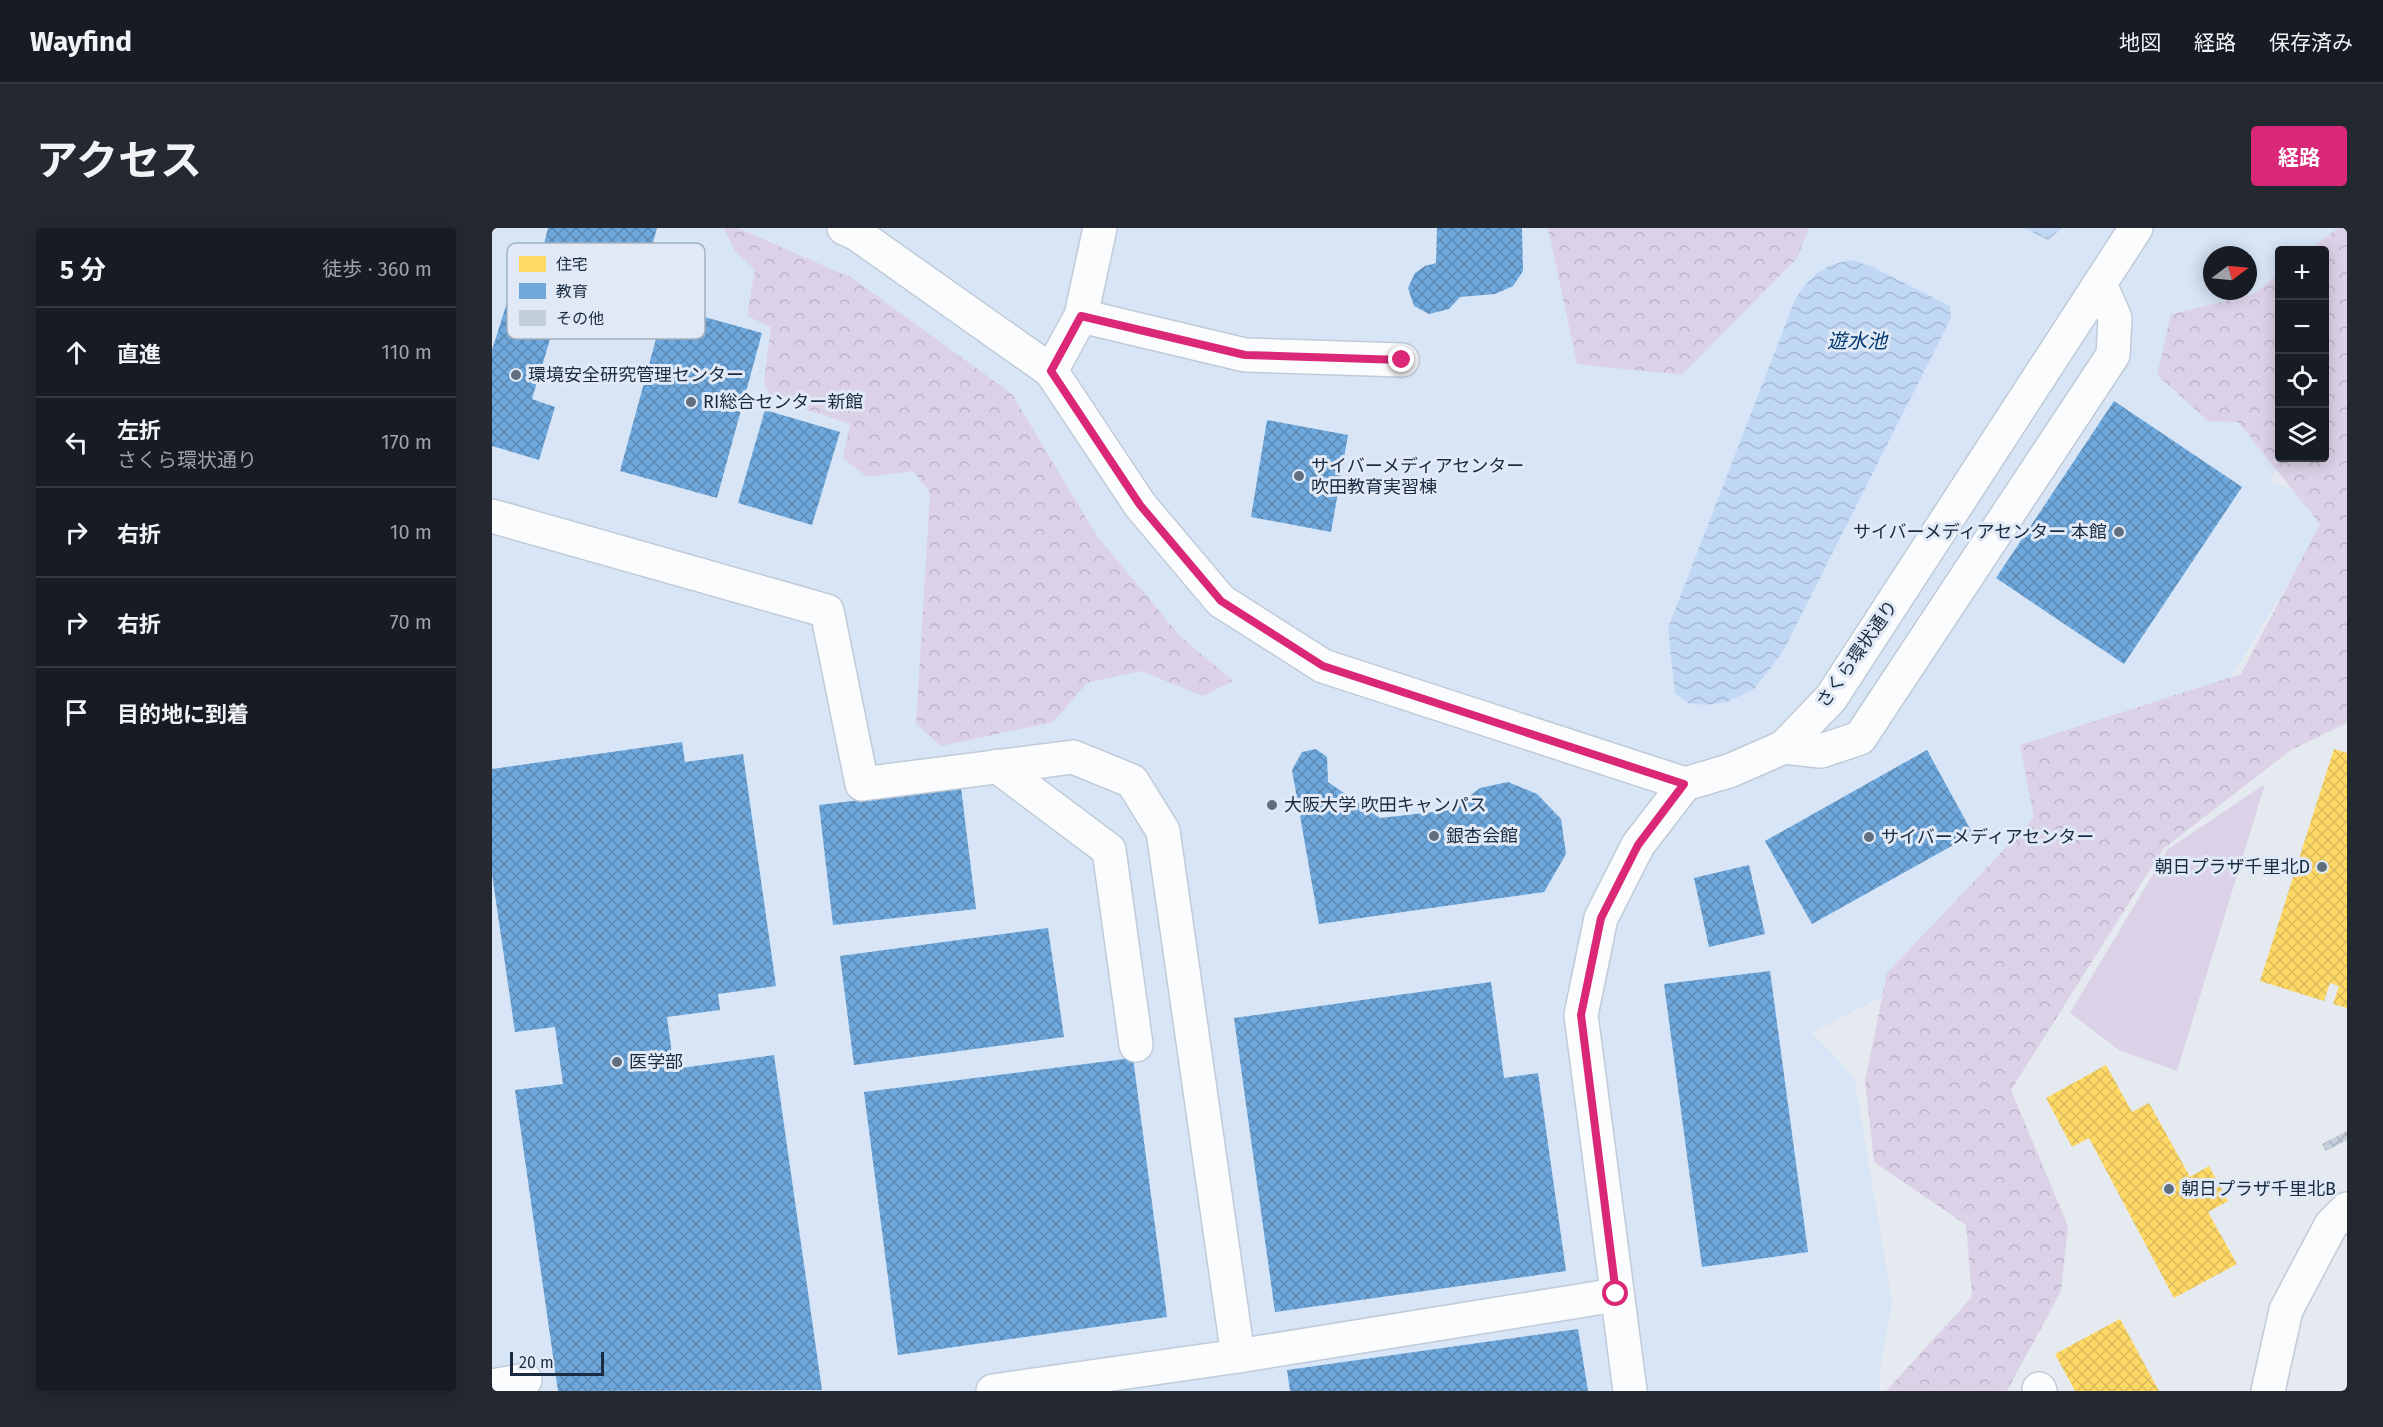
<!DOCTYPE html>
<html lang="ja">
<meta charset="utf-8">
<style>
:root{--surface:#171b24;--page:#242831;--text:#f1f3f6;--muted:#9ea1a6;--line:#363941;--accent:#db2777}
body{margin:0;font-family:"Fira Sans","Noto Sans JP",sans-serif;background:var(--page);color:var(--text)}
.controls{position:absolute;right:18px;top:18px;display:grid;overflow:hidden;border-radius:6px;box-shadow:0 3px 15px #0003}
.controls button{width:54px;height:54px;display:grid;place-items:center;padding:0;border:0;border-bottom:2px solid var(--line);background:var(--surface);color:var(--text);font:30px sans-serif}
.compass{position:absolute;left:1711px;top:18px;width:54px;height:54px;border-radius:50%;background:var(--surface);box-shadow:0 3px 15px #0003;rotate:74deg}
.scale{position:absolute;left:18px;bottom:15px;width:94px;box-sizing:border-box;padding-left:6px;border:3px solid #192b41;border-top:0;font-size:16px;line-height:21px;white-space:nowrap;color:#192b41;-webkit-text-stroke:4px #e0e9f5;paint-order:stroke}
.stop{position:absolute;width:18px;height:18px;margin:-14px;border:4px solid #db2777;border-radius:50%;background:#fff}
.stop.end{background:#db2777;border-color:#fff;box-shadow:0 2px 6px #0008}
.list{margin:0;padding:0;list-style:none}
h2{display:flex;justify-content:space-between;align-items:center;height:78px;margin:0;padding:0 24px;font-size:26px}
h2 small{font-size:20px;font-weight:400;color:var(--muted)}
.list li{display:grid;grid-template-columns:39px 1fr auto;gap:18px;align-items:center;box-sizing:border-box;height:90px;padding:0 24px;border-top:2px solid var(--line)}
.list b{display:block;font-size:22px;white-space:nowrap}
.list p{margin:0;font-size:20px;white-space:nowrap;color:var(--muted)}
.list em{font-size:20px;font-style:normal;color:var(--muted)}
.icon{flex:none;width:33px;height:33px;fill:none;stroke:currentColor;stroke-width:2;stroke-linecap:round;stroke-linejoin:round}
.map{position:relative;flex:none;width:1855px;height:1163px;overflow:hidden;border-radius:6px}
header{display:flex;align-items:center;gap:36px;box-sizing:border-box;height:84px;padding:0 30px;background:var(--surface);border-bottom:2px solid var(--line)}
header strong{font-size:28px}
nav{display:flex;gap:33px;margin-inline-start:auto;font-size:21px}
.intro{display:flex;align-items:center;justify-content:space-between;box-sizing:border-box;height:144px;padding:0 36px}
h1{margin:0;font-size:42px}
.button{padding:15px 27px;border-radius:6px;background:var(--accent);color:#fff;font-size:21px;font-weight:700}
main{display:flex;gap:36px;padding:0 36px}
aside{flex:1;background:var(--surface);border-radius:6px;box-shadow:0 3px 15px #0003}
.map>svg:first-child{display:block}
.built{fill:#d7e5f6;fill-rule:evenodd}
.forest{fill:url(#forest-crowns)}
.park{fill:#dcd2e8}
.water{fill:url(#water-waves)}
.homes{fill:url(#homes-cross-hatch)}
.schools{fill:url(#schools-cross-hatch)}
.building{fill:url(#building-cross-hatch)}
.lines{fill:none;stroke-linecap:round;stroke-linejoin:round}
.minor-casing{stroke:#c0cbd8;stroke-width:36}
.minor{stroke:#fbfcfd;stroke-width:33}
.route{stroke:#db2777;stroke-width:8}
.poi-dot{fill:#606e7e;stroke:#e0e9f5;stroke-width:2}
.labels{text-anchor:middle;stroke-width:6;stroke-linejoin:round;paint-order:stroke}
.poi-label{font-size:18px;fill:#192b41;stroke:#e0e9f5;text-anchor:start}
.street-label{font-size:18px;fill:#192b41;stroke:#e0e9f5}
.water-label{font-size:20px;font-style:italic;fill:#003870;stroke:#e0e9f5}
.key{fill:#e0e9f5;stroke:#a4b0bf;stroke-width:1.5}
.key-label{font-size:16px;fill:#192b41}
</style>
<header>
<strong>Wayfind</strong>
<nav><a>地図</a><a>経路</a><a>保存済み</a></nav>
</header>
<div class="intro"><h1>アクセス</h1><a class="button">経路</a></div>
<main>
<aside>
<h2>5 分<small>徒歩 · 360 m</small></h2>
<ul class="list">
<li><svg class="icon" aria-label="ahead" viewBox="0 0 24 24"><path d="M12 20V5M6 11l6-6 6 6"/></svg><div><b>直進</b></div><em>110 m</em></li>
<li><svg class="icon" aria-label="left" viewBox="0 0 24 24"><path d="M17 20v-9H6M10 6l-5 5 5 5"/></svg><div><b>左折</b><p>さくら環状通り</p></div><em>170 m</em></li>
<li><svg class="icon" aria-label="right" viewBox="0 0 24 24"><path d="M7 20v-9h11M14 6l5 5-5 5"/></svg><div><b>右折</b></div><em>10 m</em></li>
<li><svg class="icon" aria-label="right" viewBox="0 0 24 24"><path d="M7 20v-9h11M14 6l5 5-5 5"/></svg><div><b>右折</b></div><em>70 m</em></li>
<li><svg class="icon" aria-label="arrive" viewBox="0 0 24 24"><path d="M6 21V4h12l-3 4 3 4H6"/></svg><div><b>目的地に到着</b></div></li>
</ul>
</aside>
<div class="map">
<svg width="1855" height="1163" viewBox="0 0 1855 1163">
<defs>
<pattern id="forest-crowns" width="20" height="18" patternUnits="userSpaceOnUse" patternTransform="scale(1.5)"><rect width="20" height="18" fill="#dcd2e8"/><path d="M2 6a3 3 0 1 1 6 0M12 15a3 3 0 1 1 6 0" fill="none" stroke="#bcb4c8"/></pattern>
<pattern id="water-waves" width="16" height="10" patternUnits="userSpaceOnUse" patternTransform="scale(1.5)"><rect width="16" height="10" fill="#c1d8f5"/><path d="M0 5q4-4 8 0t8 0" fill="none" stroke="#a5bad3"/></pattern>
<pattern id="homes-cross-hatch" width="8" height="8" patternUnits="userSpaceOnUse" patternTransform="scale(1.5)"><rect width="8" height="8" fill="#ffd966"/><path d="M0 0l8 8M0 8l8-8" fill="none" stroke="#daba5a"/></pattern>
<pattern id="schools-cross-hatch" width="8" height="8" patternUnits="userSpaceOnUse" patternTransform="scale(1.5)"><rect width="8" height="8" fill="#6fa8dc"/><path d="M0 0l8 8M0 8l8-8" fill="none" stroke="#5a89b4"/></pattern>
<pattern id="building-cross-hatch" width="8" height="8" patternUnits="userSpaceOnUse" patternTransform="scale(1.5)"><rect width="8" height="8" fill="#c4cfdc"/><path d="M0 0l8 8M0 8l8-8" fill="none" stroke="#a8b2be"/></pattern>
</defs>
<rect width="100%" height="100%" fill="#e5eaf0"/>
<path class="built" d="M0,0H1855L1832,22H1788L1789,230L1778,255L1846,272L1717,486L1447,739L1320,805L1362,849L1400,1074L1387,1148L1388,1163H0ZM1720,27H1756V63H1720Z"/>
<g class="forest">
<polygon points="232,0 246,0 360,50 520,166 605,308 688,408 741,453 711,468 649,443 595,455 561,494 449,518 424,496 438,265 421,243 375,249 351,230 358,196 278,169 272,153 279,99 255,88 263,42 242,22"/>
<polygon points="1056,0 1317,0 1305,30 1190,147 1085,136"/>
<polygon points="1846,0 1855,0 1855,495 1799,522 1671,621 1519,862 1576,998 1569,1063 1515,1163 1394,1163 1480,1069 1474,997 1382,934 1373,853 1395,745 1542,590 1528,517 1749,446 1828,296 1746,194 1716,193 1665,147 1679,86 1760,67 1787,46 1788,230 1832,230 1832,22 1817,22"/>
</g>
<polygon class="park" points="1773,556 1685,843 1627,822 1578,785 1676,621"/>
<g class="water">
<polygon points="1532,0 1570,0 1556,12"/>
<path d="M1360,32L1381,39L1458,78L1459,90L1290,425L1262,461L1235,474L1214,477L1196,475L1183,465L1176,400L1304,69C1323,45 1330,37 1360,32Z"/>
</g>
<g class="homes">
<polygon points="1842,521 1855,525 1855,780 1841,776 1847,758 1838,755 1832,773 1768,753"/>
<polygon points="1614,837 1640,884 1657,875 1698,949 1717,938 1736,973 1716,984 1745,1036 1682,1070 1597,910 1580,919 1554,870"/>
<polygon points="1628,1091 1667,1163 1583,1163 1563,1126"/>
</g>
<g class="schools">
<polygon points="56,0 165,0 152,46 52,16"/>
<polygon points="945,0 1030,0 1031,43 1021,58 1003,66 968,69 957,81 937,86 922,78 916,60 923,45 933,38 944,35"/>
<polygon points="26,40 75,55 40,171 63,179 47,232 0,218 0,122"/>
<polygon points="173,78 270,105 225,270 128,243"/>
<polygon points="1622,173 1750,259 1632,436 1504,350"/>
<polygon points="273,182 348,204 320,297 246,275"/>
<polygon points="775,192 856,207 839,304 759,289"/>
<polygon points="190,514 193,534 251,526 284,758 226,766 228,782 175,789 182,841 282,827 330,1162 66,1163 23,862 71,856 63,799 23,804 0,646 0,541"/>
<polygon points="824,521 835,529 836,554 888,590 960,582 988,560 1016,554 1045,566 1069,591 1074,626 1052,664 827,696 800,542 810,524"/>
<polygon points="1435,522 1481,606 1320,696 1273,613"/>
<polygon points="469,560 484,681 341,697 327,577"/>
<polygon points="1257,637 1273,706 1217,719 1202,650"/>
<polygon points="556,700 572,809 362,837 348,728"/>
<polygon points="1278,743 1316,1024 1210,1039 1172,756"/>
<polygon points="999,754 1012,850 1046,845 1074,1043 783,1084 742,790"/>
<polygon points="641,830 675,1089 406,1127 372,864"/>
<polygon points="1086,1101 1096,1163 798,1163 795,1142"/>
</g>
<polygon class="building" points="1855,903 1855,912 1834,923 1830,916"/>
<g class="lines">
<g class="minor-casing">
<g id="minor">
<polyline points="352,0 365,6 559,143 648,277 729,373 831,438 1193,556 1237,543 1292,519 1339,470 1644,0"/>
<polyline points="589,88 753,127 910,132"/>
<polyline points="559,143 589,88 608,0"/>
<polyline points="0,288 335,383 370,556 581,529 640,553 671,603 746,1128"/>
<polyline points="1292,519 1329,523 1368,510 1621,127 1623,90 1608,56"/>
<polyline points="505,538 617,622 644,817"/>
<polyline points="0,1158 33,1152"/>
<polyline points="1547,1161 1548,1163"/>
<polyline points="501,1163 746,1128 1124,1067"/>
<polyline points="1138,1163 1089,787 1109,690 1146,617 1193,556"/>
<polyline points="1776,1163 1794,1082 1839,997 1855,981"/>
</g>
</g>
<use href="#minor" class="minor"/>
</g>
<g class="lines">
<polyline class="route" points="910,132 753,127 589,88 559,143 648,277 729,373 831,438 1192,556 1146,617 1109,690 1089,787 1124,1066"/>
</g>
<g class="poi-dot">
<circle cx="24" cy="147" r="6"/>
<circle cx="199" cy="174" r="6"/>
<circle cx="807" cy="248" r="6"/>
<circle cx="1627" cy="304" r="6"/>
<circle cx="780" cy="577" r="6"/>
<circle cx="942" cy="608" r="6"/>
<circle cx="1377" cy="609" r="6"/>
<circle cx="1830" cy="639" r="6"/>
<circle cx="125" cy="834" r="6"/>
<circle cx="1677" cy="961" r="6"/>
</g>
<g class="labels">
<g class="poi-label">
<text x="36" y="153">環境安全研究管理センター</text>
<text x="211" y="180">RI総合センター新館</text>
<text x="819" y="244">サイバーメディアセンター<tspan x="819" dy="21">吹田教育実習棟</tspan></text>
<text x="1615" y="310" text-anchor="end">サイバーメディアセンター 本館</text>
<text x="792" y="583">大阪大学 吹田キャンパス</text>
<text x="954" y="614">銀杏会館</text>
<text x="1389" y="615">サイバーメディアセンター</text>
<text x="1818" y="645" text-anchor="end">朝日プラザ千里北D</text>
<text x="137" y="840">医学部</text>
<text x="1689" y="967">朝日プラザ千里北B</text>
</g>
<g class="street-label">
<text transform="translate(1365 426) rotate(-55)" y="6">さくら環状通り</text>
</g>
<g class="water-label">
<text x="1365" y="120">遊水池</text>
</g>
</g>
<rect x="15" y="15" width="198" height="96" rx="9" class="key"/>
<rect x="27" y="28" width="27" height="16" fill="#ffd966"/>
<rect x="27" y="55" width="27" height="16" fill="#6fa8dc"/>
<rect x="27" y="82" width="27" height="16" fill="#c4cfdc"/>
<g class="key-label">
<text x="64" y="42">住宅</text>
<text x="64" y="69">教育</text>
<text x="64" y="96">その他</text>
</g>
</svg>
<div class="controls">
<button>+</button>
<button>−</button>
<button><svg class="icon" aria-label="locate" viewBox="0 0 24 24"><circle cx="12" cy="12" r="6"/><path d="M12 2v4M12 18v4M2 12h4M18 12h4"/></svg></button>
<button><svg class="icon" aria-label="layers" viewBox="0 0 24 24"><path d="M12 4l9 5-9 5-9-5zM3 14l9 5 9-5"/></svg></button>
</div>
<svg class="compass" viewBox="-18 -18 36 36"><path d="M0-13l5 13h-10z" fill="#e53935"/><path d="M0 13l5-13h-10z" fill="#9ea1a6"/></svg>
<div class="scale">20 m</div>
<div class="stop" style="left:1124px;top:1066px"></div>
<div class="stop end" style="left:910px;top:132px"></div>
</div>
</main>
